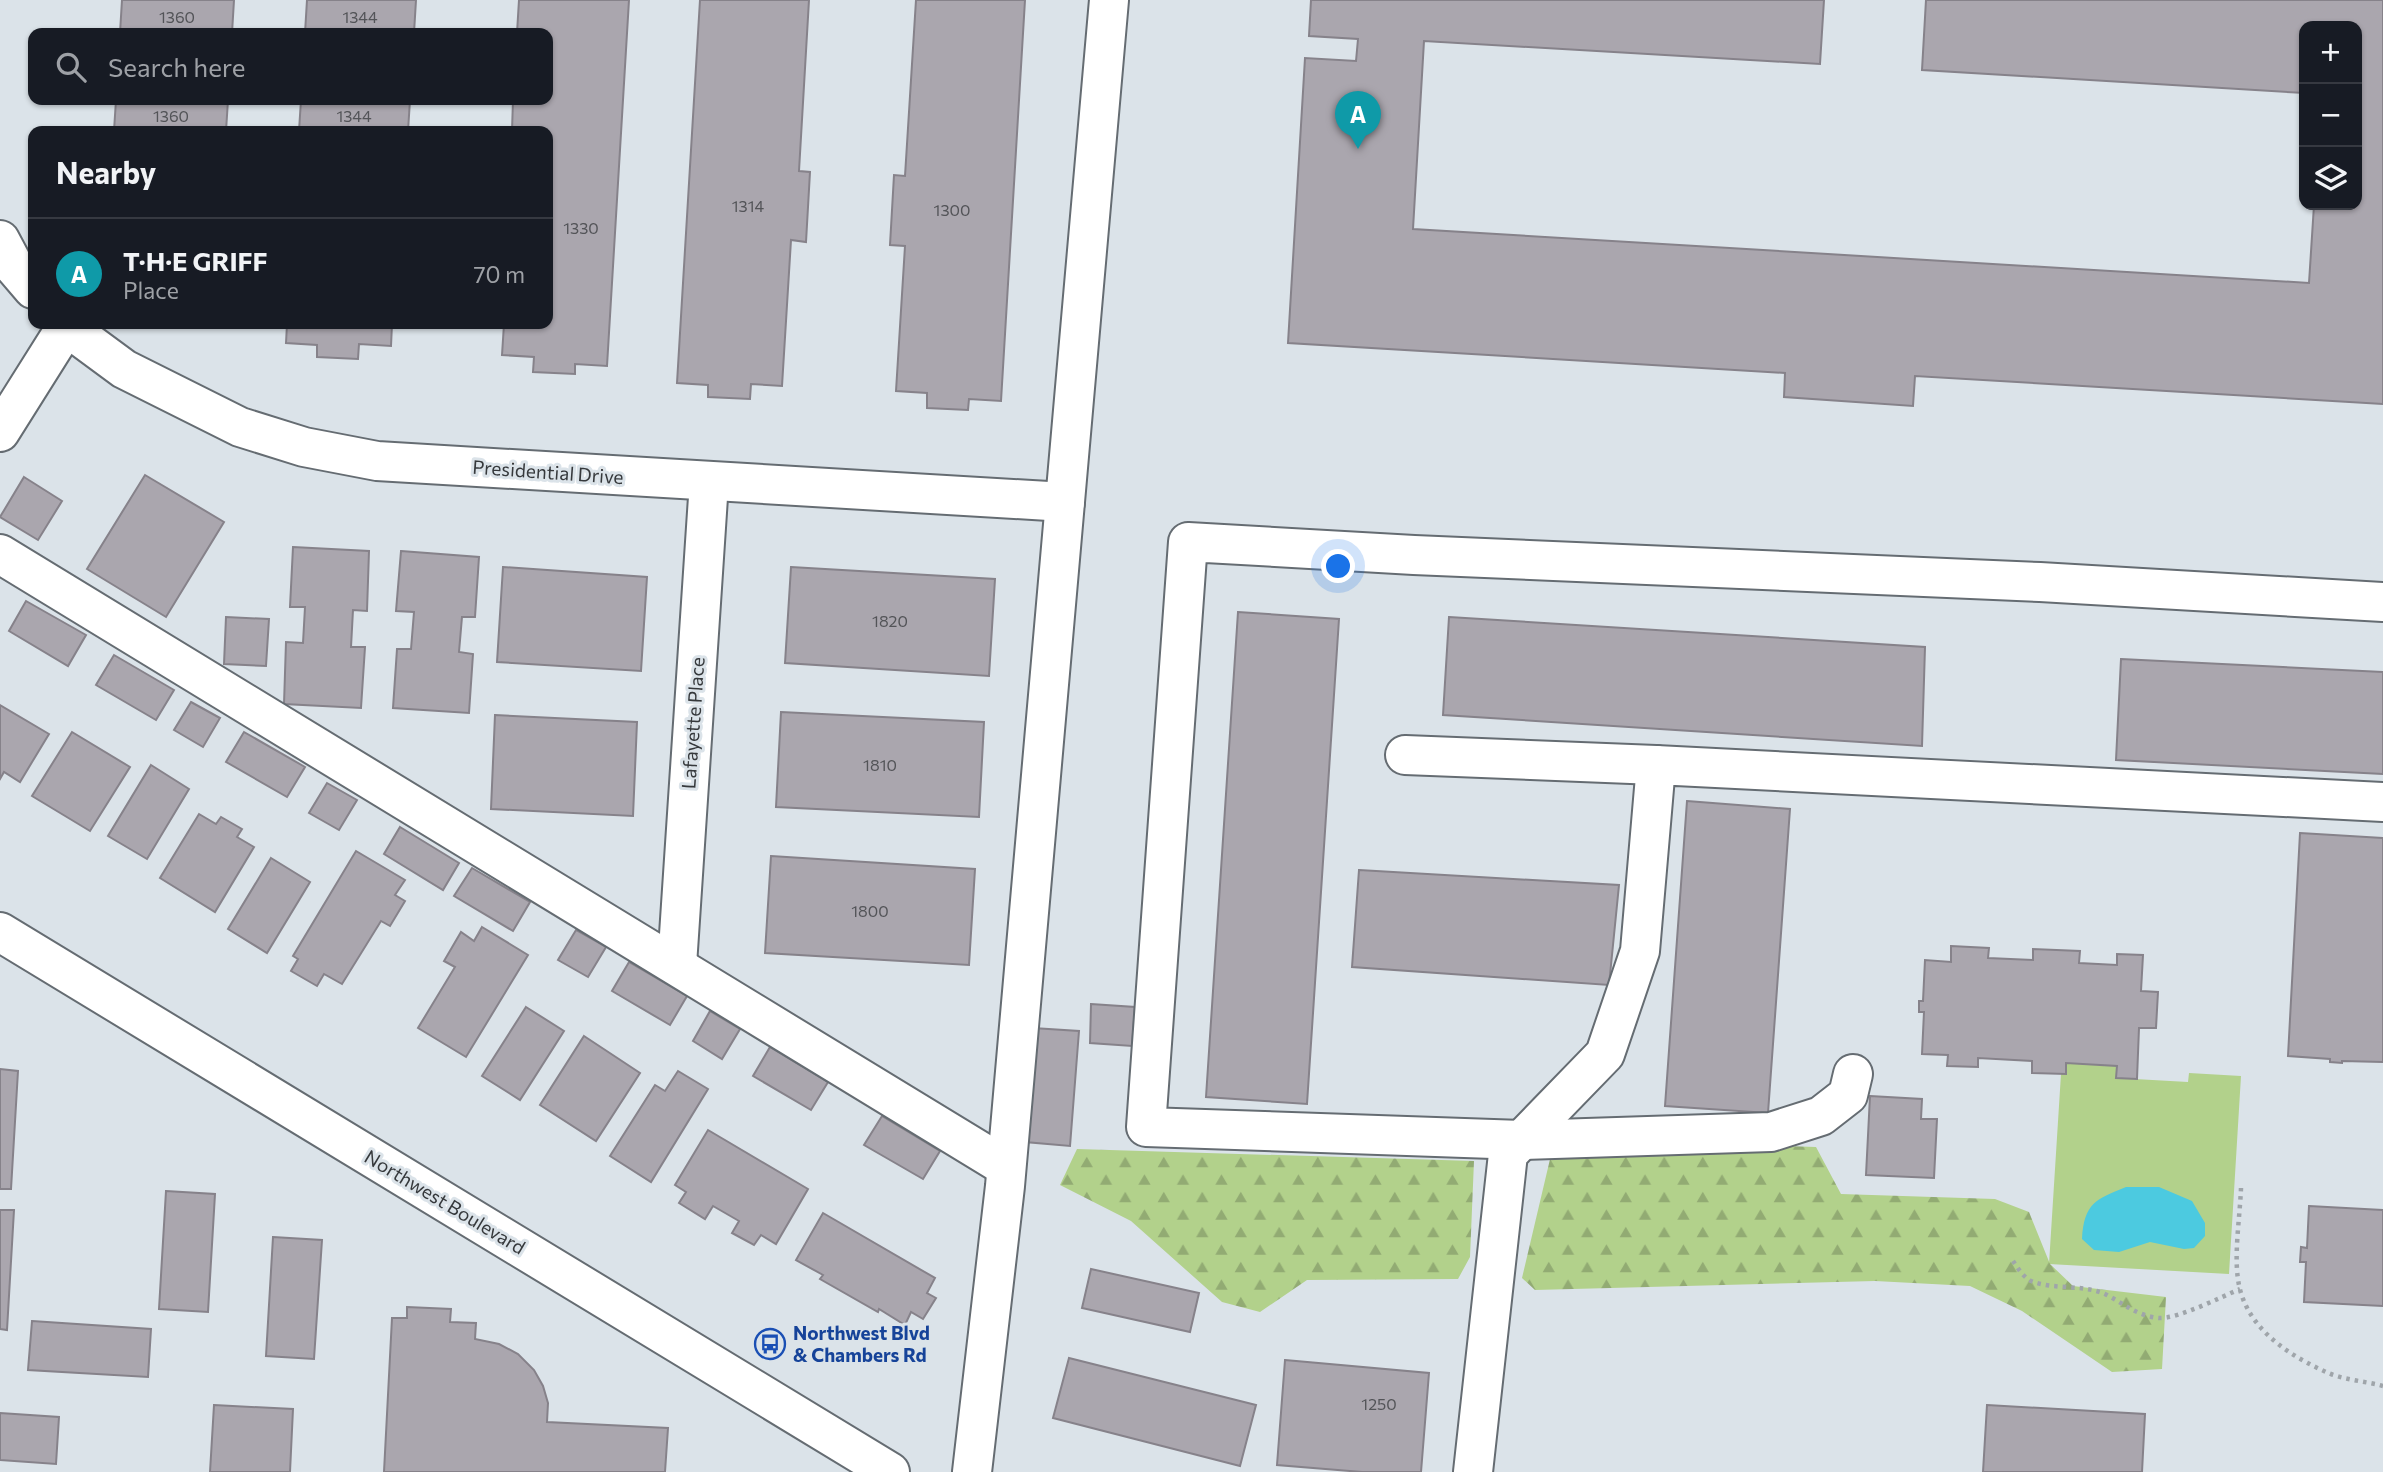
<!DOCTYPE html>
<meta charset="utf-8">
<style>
:root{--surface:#171b24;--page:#20242c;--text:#f1f3f6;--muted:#9ea1a6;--line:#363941;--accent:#b45309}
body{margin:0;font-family:Commissioner,sans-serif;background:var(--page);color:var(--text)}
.controls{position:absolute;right:21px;top:21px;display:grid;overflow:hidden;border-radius:14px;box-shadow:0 2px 5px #0004}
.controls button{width:63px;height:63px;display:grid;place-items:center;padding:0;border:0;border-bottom:2px solid var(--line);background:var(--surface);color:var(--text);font:35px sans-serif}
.you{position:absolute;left:1339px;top:567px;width:24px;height:24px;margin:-18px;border:5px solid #fff;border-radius:50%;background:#1a73e8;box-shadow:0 0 0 10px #1a73e833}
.badge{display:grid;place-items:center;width:46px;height:46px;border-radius:50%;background:var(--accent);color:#fff;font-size:23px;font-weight:700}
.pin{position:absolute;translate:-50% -58px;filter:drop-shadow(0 2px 4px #0008)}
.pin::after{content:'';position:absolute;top:37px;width:24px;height:21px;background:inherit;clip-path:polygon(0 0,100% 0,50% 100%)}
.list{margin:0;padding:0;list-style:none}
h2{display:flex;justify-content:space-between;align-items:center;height:91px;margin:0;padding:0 28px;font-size:30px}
h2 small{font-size:23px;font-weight:400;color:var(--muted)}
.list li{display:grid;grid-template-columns:46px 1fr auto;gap:21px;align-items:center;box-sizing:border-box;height:112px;padding:0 28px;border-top:2px solid var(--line)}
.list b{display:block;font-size:26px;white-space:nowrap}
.list p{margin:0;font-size:23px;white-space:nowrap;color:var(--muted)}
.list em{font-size:23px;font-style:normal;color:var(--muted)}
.icon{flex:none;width:38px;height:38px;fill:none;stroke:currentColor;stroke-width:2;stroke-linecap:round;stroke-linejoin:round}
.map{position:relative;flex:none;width:2383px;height:1472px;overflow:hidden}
.search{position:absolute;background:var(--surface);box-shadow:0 2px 5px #0004;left:28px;top:28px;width:525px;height:77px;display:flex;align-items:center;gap:18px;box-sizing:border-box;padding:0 24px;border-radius:14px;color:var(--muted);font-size:26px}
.panel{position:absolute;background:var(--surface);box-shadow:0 2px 5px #0004;left:28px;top:126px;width:525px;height:203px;border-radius:14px}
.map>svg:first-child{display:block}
.green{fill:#b2d18b}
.forest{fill:url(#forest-firs)}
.water{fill:#4ccae0}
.building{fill:#aaa6ae;stroke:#86828a;stroke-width:2}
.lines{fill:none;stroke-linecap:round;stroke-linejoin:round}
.minor-casing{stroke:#656c72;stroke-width:42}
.major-casing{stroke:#656c72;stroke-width:42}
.path{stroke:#9fa5aa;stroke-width:4.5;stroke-dasharray:3.5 5;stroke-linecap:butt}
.minor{stroke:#fff;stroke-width:38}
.major{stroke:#fff;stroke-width:38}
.labels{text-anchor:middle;stroke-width:6;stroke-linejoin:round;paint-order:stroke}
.number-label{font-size:16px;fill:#535458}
.street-label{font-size:19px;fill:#36393c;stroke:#dbe3e9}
.transit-label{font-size:19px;font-weight:bold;fill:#164399;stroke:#dbe3e9;text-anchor:start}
</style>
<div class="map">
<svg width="2383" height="1472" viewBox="0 0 2383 1472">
<defs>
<pattern id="forest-firs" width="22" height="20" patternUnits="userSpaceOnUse" patternTransform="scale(1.75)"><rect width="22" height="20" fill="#b2d18b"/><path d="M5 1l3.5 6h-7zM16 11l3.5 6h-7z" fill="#92ab73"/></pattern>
</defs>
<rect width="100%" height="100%" fill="#dbe3e9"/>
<polygon class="green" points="2066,1063 2117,1066 2117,1078 2188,1082 2189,1073 2241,1076 2229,1274 2049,1264 2061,1074 2066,1074"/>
<g class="forest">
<polygon points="1555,1138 1816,1147 1841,1194 1995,1199 2029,1212 2050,1264 2073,1286 2166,1297 2162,1369 2112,1372 2022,1311 1970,1286 1875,1281 1535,1290 1522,1278"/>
<polygon points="1077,1149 1474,1161 1470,1257 1458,1279 1307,1280 1260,1312 1222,1302 1131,1221 1060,1185"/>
</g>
<path class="water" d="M2126,1187H2159L2192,1201L2205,1223V1236L2194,1248L2184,1249L2150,1242L2119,1252L2094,1250L2082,1239C2084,1203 2096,1199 2126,1187Z"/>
<g class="building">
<polygon points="122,0 234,0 232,33 120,33"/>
<polygon points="307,0 416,0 414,33 305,33"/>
<polygon points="519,0 629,0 607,366 575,364 575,374 533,372 534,357 502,355 504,324 548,324 548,131 512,131 513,100 548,100 548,33 517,33"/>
<polygon points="700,0 809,0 799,171 810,172 806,242 791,240 782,386 751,384 750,399 708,397 708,385 677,383"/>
<polygon points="916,0 1025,0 1001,401 969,399 968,410 927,408 927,393 896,391 905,246 890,245 894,175 905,176"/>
<polygon points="1311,0 1824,0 1820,64 1424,41 1413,229 2309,283 2314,205 2357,205 2357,26 2304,26 2304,93 1922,70 1926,0 2383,0 2383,404 1915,376 1913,406 1784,397 1785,373 1288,343 1305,58 1356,61 1358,39 1309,36"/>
<polygon points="116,100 228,100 226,131 114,131"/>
<polygon points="301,100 410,100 408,131 299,131"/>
<polygon points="287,324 392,324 391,346 359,344 358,359 317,357 317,345 286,343"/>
<polygon points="145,475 224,522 166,617 87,569"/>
<polygon points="24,477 62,501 38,540 0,517"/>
<polygon points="293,547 369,551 367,611 353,610 351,647 365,647 361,708 284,704 286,642 303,643 305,607 290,607"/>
<polygon points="401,551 479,557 475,617 462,617 459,652 473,654 469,713 393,708 397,649 411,649 414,612 396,611"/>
<polygon points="503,567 647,577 641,671 497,662"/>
<polygon points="791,567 995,579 989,676 785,663"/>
<polygon points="26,601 86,635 68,666 9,631"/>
<polygon points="1238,612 1339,619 1307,1104 1206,1097"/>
<polygon points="226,617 269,619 266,666 224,664"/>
<polygon points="1449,617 1925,647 1922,746 1443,715"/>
<polygon points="114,655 174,690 156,720 96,685"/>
<polygon points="2121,659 2383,672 2383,774 2116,760"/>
<polygon points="191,702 220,718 203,747 174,730"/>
<polygon points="0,705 49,734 20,782 4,772 0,779"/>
<polygon points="781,712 984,722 979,817 776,807"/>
<polygon points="495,715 637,722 633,816 491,809"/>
<polygon points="72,732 130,767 90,831 32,796"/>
<polygon points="244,732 305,767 287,797 226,762"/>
<polygon points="151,765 189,789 147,859 108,836"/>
<polygon points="327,783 357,800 339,830 309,813"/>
<polygon points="1687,801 1790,809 1768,1113 1665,1106"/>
<polygon points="199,814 216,824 221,817 242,829 237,837 254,847 215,912 160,878"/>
<polygon points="400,827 459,863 443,890 384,854"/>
<polygon points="2300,833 2383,838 2383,1062 2342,1061 2342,1063 2330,1062 2330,1059 2288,1056"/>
<polygon points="356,851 405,880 395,895 405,901 390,926 381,921 342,984 324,974 317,986 291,971 298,959 293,956"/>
<polygon points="771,856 975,869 969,965 765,953"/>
<polygon points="271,858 310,882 267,953 228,929"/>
<polygon points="472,868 530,902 513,931 454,896"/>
<polygon points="1359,870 1619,885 1609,985 1352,967"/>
<polygon points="482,927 528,955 466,1057 418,1028 455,967 444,961 461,932 474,941"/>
<polygon points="576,930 606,947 588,977 558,960"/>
<polygon points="1951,946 1989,948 1988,958 2033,960 2033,949 2080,951 2079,963 2117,965 2117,954 2143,955 2141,991 2158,992 2156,1028 2139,1028 2137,1079 2116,1078 2117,1066 2066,1063 2066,1074 2032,1073 2032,1061 1978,1058 1978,1067 1947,1066 1948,1055 1922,1054 1924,1012 1919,1012 1919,1001 1923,1001 1925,960 1951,962"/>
<polygon points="629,962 687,996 670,1025 612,991"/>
<polygon points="1091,1004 1135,1007 1132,1046 1090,1043"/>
<polygon points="526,1007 564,1031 520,1100 482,1076"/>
<polygon points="710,1011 740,1029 722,1059 693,1041"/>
<polygon points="1033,1028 1079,1031 1070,1146 1025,1142"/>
<polygon points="584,1036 640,1073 596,1141 540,1105"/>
<polygon points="770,1047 828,1082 811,1110 753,1076"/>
<polygon points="0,1069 18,1071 11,1189 0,1189"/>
<polygon points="678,1071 708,1089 651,1182 610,1156 655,1085 665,1091"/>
<polygon points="1870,1096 1922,1099 1921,1119 1937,1119 1934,1178 1866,1175"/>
<polygon points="882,1116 940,1151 923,1179 864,1145"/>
<polygon points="708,1130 808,1189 776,1244 761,1235 754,1245 732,1233 739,1221 713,1206 705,1219 679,1203 686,1192 675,1185"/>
<polygon points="166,1191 215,1194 208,1312 159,1309"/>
<polygon points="2309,1206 2383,1210 2383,1306 2304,1302 2306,1262 2300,1262 2301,1247 2307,1248"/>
<polygon points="0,1210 14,1210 7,1330 0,1329"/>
<polygon points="823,1213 935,1278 927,1293 936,1298 923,1319 911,1312 905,1325 879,1309 878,1312 820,1279 823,1275 796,1260"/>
<polygon points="273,1237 322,1240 314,1359 266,1356"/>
<polygon points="1091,1269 1199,1293 1190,1332 1082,1308"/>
<polygon points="407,1307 451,1309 450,1322 476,1323 475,1339 499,1344 518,1354 534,1370 543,1386 548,1403 547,1422 668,1428 665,1472 384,1472 392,1318 407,1318"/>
<polygon points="32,1321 151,1329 148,1377 28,1370"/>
<polygon points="1069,1358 1256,1405 1240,1466 1053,1418"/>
<polygon points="1285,1360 1429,1373 1421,1472 1362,1472 1277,1465"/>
<polygon points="214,1405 293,1409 290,1472 210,1472"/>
<polygon points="1987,1405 2145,1414 2142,1472 1983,1472"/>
<polygon points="0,1413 59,1417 56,1464 0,1460"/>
</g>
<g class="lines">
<g class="minor-casing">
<g id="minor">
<polyline points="0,240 15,268 33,289"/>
<polyline points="63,324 124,369 240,427 304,447 377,461 1065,502"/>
<polyline points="0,432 66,327"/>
<polyline points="0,554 1006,1167"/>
<polyline points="1405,755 1656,765"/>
<polyline points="677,965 709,482"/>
<polyline points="1853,1074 1848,1095 1821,1116 1771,1132 1522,1140 1146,1127 1188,542 1414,555 2040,582 2383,602"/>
<polyline points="972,1472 1005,1186 1109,0"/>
<polyline points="1473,1472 1508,1154 1605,1054 1640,951 1656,765 2383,802"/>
</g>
</g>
<g class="major-casing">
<polyline id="major" points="0,932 890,1472"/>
</g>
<g class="path">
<path d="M2241,1188C2240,1216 2234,1253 2238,1279C2244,1326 2286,1354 2326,1372C2343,1380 2365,1381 2383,1386"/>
<path d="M2013,1261C2018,1268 2023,1277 2031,1281C2053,1290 2082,1284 2105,1294C2123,1303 2137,1316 2159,1318C2178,1319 2221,1297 2240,1289"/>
</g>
<use href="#minor" class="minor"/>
<use href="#major" class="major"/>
</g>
<defs>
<g id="bus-ring" transform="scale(1.575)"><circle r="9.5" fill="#dbe3e9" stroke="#1a4fb4" stroke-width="1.5"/><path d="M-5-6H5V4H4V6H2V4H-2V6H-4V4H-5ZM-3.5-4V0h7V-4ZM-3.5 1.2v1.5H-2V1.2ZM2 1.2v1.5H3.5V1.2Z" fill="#1a4fb4"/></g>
</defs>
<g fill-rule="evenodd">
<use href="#bus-ring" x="770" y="1344"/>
</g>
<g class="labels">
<g class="number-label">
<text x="177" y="23">1360</text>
<text x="360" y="23">1344</text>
<text x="171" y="122">1360</text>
<text x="354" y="122">1344</text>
<text x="748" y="212">1314</text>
<text x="952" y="216">1300</text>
<text x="581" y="234">1330</text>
<text x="890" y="627">1820</text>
<text x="880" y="771">1810</text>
<text x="870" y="917">1800</text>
<text x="1379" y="1410">1250</text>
</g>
<g class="street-label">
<text transform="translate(548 472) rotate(4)" y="7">Presidential Drive</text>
<text transform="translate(693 723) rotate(-86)" y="7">Lafayette Place</text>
<text transform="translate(445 1202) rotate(31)" y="7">Northwest Boulevard</text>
</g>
<g class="transit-label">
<text x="793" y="1340">Northwest Blvd<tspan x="793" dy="22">&amp; Chambers Rd</tspan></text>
</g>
</g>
</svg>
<div class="controls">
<button>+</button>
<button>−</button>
<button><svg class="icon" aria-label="layers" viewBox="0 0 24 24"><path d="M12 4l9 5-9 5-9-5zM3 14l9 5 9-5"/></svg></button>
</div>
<div class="you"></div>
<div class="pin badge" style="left:1358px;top:149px;background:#0f9aa8">A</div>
<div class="search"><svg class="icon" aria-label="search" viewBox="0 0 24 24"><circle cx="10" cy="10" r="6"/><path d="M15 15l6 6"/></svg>Search here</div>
<section class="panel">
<h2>Nearby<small></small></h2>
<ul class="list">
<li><span class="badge" style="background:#0f9aa8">A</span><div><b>T·H·E GRIFF</b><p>Place</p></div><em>70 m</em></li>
</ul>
</section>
</div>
